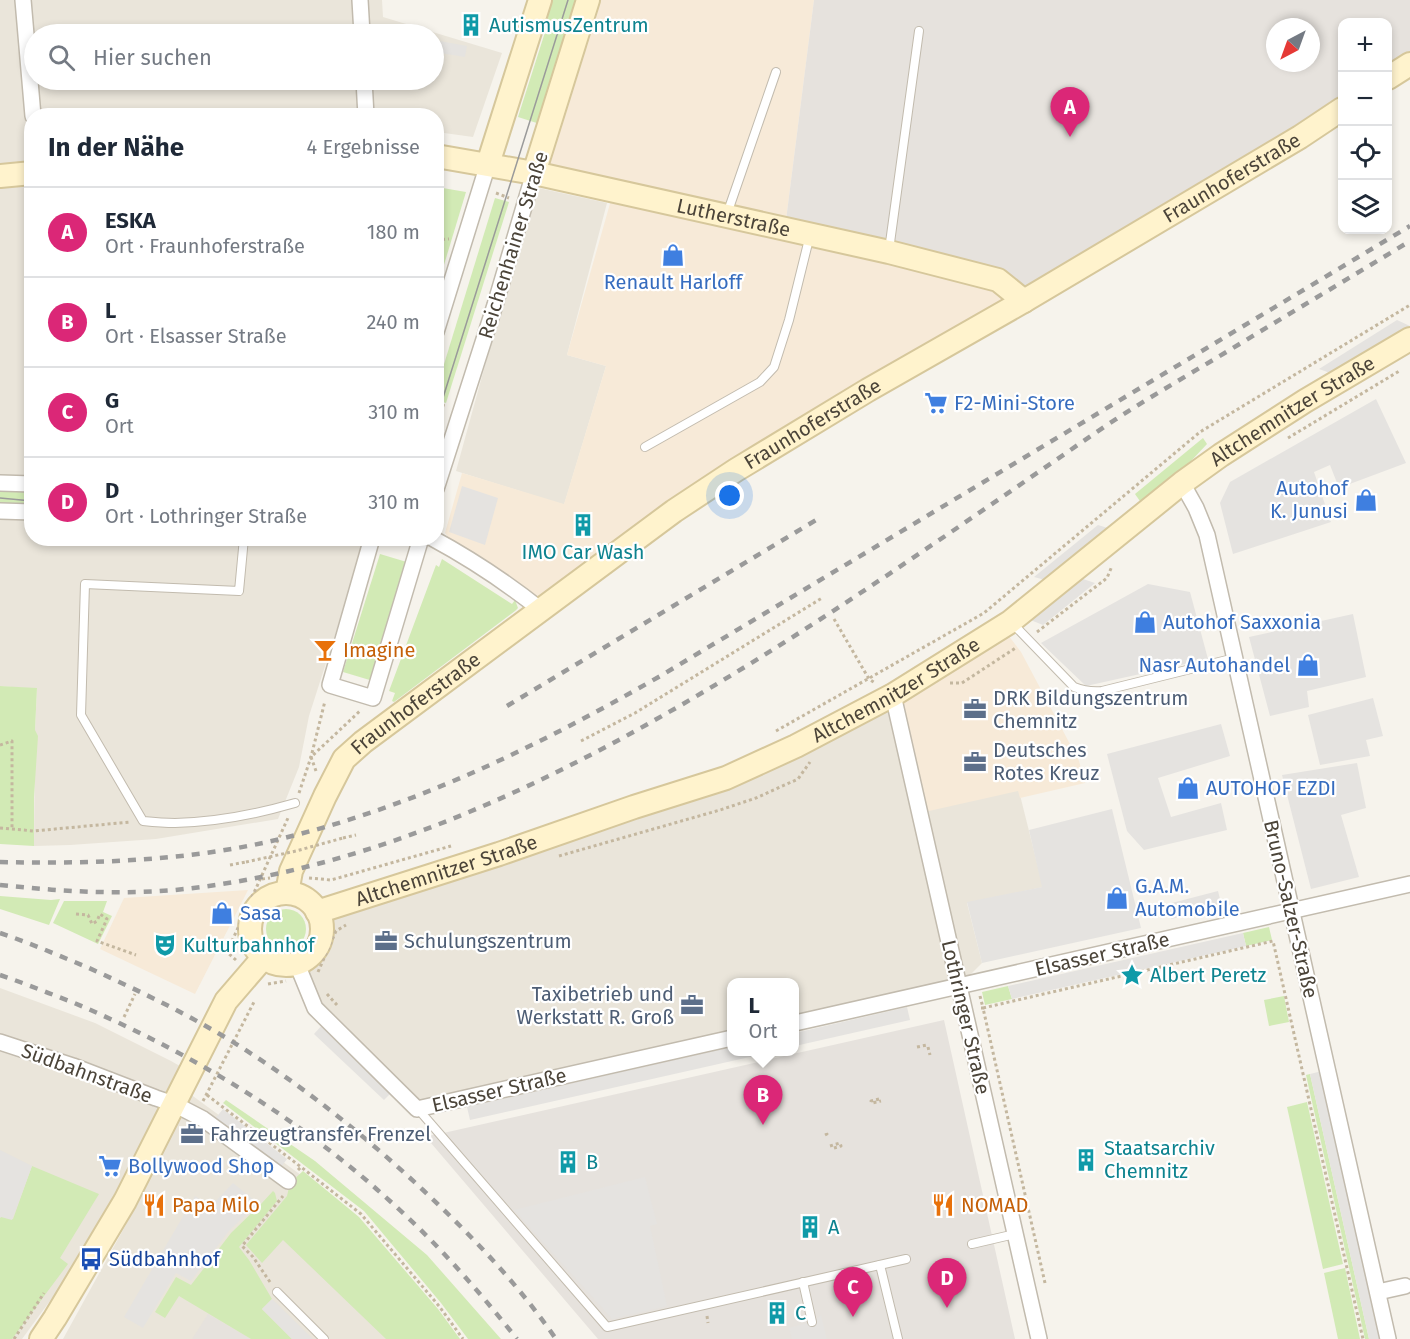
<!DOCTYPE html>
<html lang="de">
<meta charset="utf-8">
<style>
:root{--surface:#fff;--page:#f2f2f3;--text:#1f2937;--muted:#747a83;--line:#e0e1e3;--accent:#db2777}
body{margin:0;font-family:"Fira Sans",sans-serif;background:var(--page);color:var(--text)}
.controls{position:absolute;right:18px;top:18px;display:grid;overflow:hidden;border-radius:12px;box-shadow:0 3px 9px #0003}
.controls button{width:54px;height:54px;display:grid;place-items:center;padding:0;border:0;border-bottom:2px solid var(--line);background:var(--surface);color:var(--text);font:30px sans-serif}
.compass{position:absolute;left:1266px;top:18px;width:54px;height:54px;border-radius:50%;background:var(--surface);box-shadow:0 3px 9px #0003;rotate:221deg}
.you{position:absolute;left:730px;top:496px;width:21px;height:21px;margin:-15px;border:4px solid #fff;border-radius:50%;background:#1a73e8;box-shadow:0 0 0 9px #1a73e833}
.badge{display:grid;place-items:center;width:39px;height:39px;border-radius:50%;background:var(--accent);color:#fff;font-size:20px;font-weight:700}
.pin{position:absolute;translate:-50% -50px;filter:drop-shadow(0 2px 3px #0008)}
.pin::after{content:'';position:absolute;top:32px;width:21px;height:18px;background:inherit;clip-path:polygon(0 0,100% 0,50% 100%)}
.popup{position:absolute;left:727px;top:978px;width:72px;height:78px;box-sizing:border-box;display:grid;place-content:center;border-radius:12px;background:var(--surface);filter:drop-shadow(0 2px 4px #0005);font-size:20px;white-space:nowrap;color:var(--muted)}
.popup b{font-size:22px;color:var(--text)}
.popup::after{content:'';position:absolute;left:50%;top:100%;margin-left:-12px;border:12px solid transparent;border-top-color:var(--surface)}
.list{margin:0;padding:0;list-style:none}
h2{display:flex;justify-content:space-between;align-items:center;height:78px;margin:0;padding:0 24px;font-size:26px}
h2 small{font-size:20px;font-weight:400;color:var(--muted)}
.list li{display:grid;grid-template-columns:39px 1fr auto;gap:18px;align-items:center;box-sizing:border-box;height:90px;padding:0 24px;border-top:2px solid var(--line)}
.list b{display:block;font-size:22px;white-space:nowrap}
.list p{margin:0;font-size:20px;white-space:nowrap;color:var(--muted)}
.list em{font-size:20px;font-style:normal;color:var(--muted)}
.icon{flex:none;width:33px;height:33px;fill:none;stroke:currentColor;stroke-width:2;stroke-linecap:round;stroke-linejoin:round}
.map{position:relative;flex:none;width:1410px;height:1339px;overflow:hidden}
.search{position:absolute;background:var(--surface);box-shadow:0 3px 9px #0003;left:24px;top:24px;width:420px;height:66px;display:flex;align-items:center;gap:15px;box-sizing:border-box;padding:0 21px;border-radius:33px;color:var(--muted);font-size:22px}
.panel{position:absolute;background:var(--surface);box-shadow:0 3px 9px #0003;left:24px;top:108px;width:420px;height:438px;border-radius:24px}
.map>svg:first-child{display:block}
.residential{fill:#eae5da;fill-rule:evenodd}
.commercial{fill:#f7ead8}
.industrial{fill:#e6e2dd;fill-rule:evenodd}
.green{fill:#d2eab5}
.parking{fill:#e5e3e0}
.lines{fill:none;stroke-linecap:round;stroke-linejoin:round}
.lane-casing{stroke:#c2bbae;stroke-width:10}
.street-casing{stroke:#c2bbae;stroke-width:18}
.secondary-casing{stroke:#d6c79b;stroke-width:26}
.path{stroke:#c4b79f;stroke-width:3;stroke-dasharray:3 3;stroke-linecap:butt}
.lane{stroke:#fff;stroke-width:8}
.street{stroke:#fff;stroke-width:15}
.secondary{stroke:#fff3cd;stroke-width:22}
.tram{stroke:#9a9a9a;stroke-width:1.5}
.rail{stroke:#9a9a9a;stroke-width:4.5;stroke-dasharray:8 8;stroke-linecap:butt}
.path-bridge{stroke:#c4b79f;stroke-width:3;stroke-dasharray:3 3;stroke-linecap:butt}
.labels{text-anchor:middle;stroke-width:4.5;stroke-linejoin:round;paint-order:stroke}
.culture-label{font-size:20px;fill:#0d838f;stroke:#fff;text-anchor:start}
.street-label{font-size:20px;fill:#4b4439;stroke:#fff}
.shop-label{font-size:20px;fill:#366cbe;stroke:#fff;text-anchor:start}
.food-label{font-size:20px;fill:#c56008;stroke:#fff;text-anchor:start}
.service-label{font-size:20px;fill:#4e5e75;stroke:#fff;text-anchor:start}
.transit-label{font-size:20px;fill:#164399;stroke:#fff;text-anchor:start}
</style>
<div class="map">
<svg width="1410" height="1339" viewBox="0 0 1410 1339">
<rect width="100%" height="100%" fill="#f6f3ec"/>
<g class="residential">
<path d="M0,0H382L383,17L502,53L473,137L437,132L436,116H32V538L364,539L350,588L309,716L299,767L278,819L156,839L70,845L34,846L35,730L37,689L0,686ZM34,34H434V80H34Z"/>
<polygon points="534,187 607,203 567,355 606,366 564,505 456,471"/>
<polygon points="893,695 1019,791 1043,887 967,903 982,963 959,986 795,1023 795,982 732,982 731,1038 417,1109 315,1008 303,961 314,952 321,938 321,923 317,912 726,778"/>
<polygon points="0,988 95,1023 171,1061 185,1069 121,1204 22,1339 0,1339"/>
<polygon points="186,1091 357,1216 447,1339 63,1339 128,1221"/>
</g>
<g class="commercial">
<polygon points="591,0 814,0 785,228 1018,295 868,390 541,610 462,554 445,533 462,473 564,504 606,366 567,355 613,193 534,173"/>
<polygon points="1002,627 1021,652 1079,761 1085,783 1020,798 1018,791 920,813 893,695"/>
<polygon points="248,890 195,994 100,949 124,898"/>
</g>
<g class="industrial">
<path d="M814,0H1410V64L1388,78V22H1342V109L1018,295L785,228ZM1275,27H1311V63H1275Z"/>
<polygon points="944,1020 1015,1339 598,1339 425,1136 439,1134"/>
<polygon points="208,1314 251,1339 192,1339"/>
</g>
<g class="green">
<polygon points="549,0 581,0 543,125 518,117 547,26"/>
<polygon points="437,187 466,192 437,288 436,187"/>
<polygon points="495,198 509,202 446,403 437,400 437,387"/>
<polygon points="1203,438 1207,444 1174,479 1142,504 1135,494"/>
<polygon points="0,487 31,488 31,507 0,506"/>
<polygon points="380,554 410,563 373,681 343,672"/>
<polygon points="442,559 512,604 515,600 518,608 515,611 394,702 392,701 395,693 389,691 436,565 439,567"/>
<polygon points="0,686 37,688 35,730 38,736 34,797 34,846 0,844"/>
<polygon points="0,896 51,900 60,899 49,925 0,909"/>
<polygon points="64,901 107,901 103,912 112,916 98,944 53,923"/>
<circle cx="286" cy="929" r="20"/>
<polygon points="1269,927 1272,940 1246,946 1243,933"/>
<polygon points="1008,986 1012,999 985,1005 982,992"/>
<polygon points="1284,996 1289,1022 1269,1026 1264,1000"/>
<polygon points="1310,1074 1369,1339 1365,1339 1306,1075"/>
<polygon points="226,1100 315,1161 427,1255 501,1339 468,1339 441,1303 364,1211 223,1103"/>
<polygon points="1307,1102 1343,1264 1323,1269 1287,1107"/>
<polygon points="32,1166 99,1194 60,1258 68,1264 12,1339 0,1339 0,1218 1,1216 13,1219"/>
<polygon points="303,1171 359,1217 438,1309 460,1339 386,1339 283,1240 262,1263 246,1245 287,1196 290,1183"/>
<polygon points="273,1191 275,1193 277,1201 239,1247 249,1260 272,1299 262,1309 292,1339 251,1339 179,1296 165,1318 155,1312 176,1277 191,1285 231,1233 261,1204"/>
<polygon points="1345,1268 1360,1339 1338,1339 1324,1273"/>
</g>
<g class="parking">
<polygon points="434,40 467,46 465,57 434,52"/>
<polygon points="1397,320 1410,326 1333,374 1319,369"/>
<polygon points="1376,399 1406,463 1339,488 1330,465 1314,472 1331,522 1233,554 1220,503 1230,482"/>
<polygon points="462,486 498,498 485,545 449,532"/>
<polygon points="1098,525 1114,530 1049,581 1034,577"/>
<polygon points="1080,578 1095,583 1043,625 1028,619"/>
<polygon points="1148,584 1190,592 1208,659 1086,686 1041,643"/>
<polygon points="1353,614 1366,677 1307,691 1309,707 1270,716 1249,637"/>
<polygon points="1373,698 1383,736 1366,740 1370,756 1320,765 1308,715"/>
<polygon points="1221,724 1230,756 1158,778 1171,817 1221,803 1227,830 1144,850 1127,831 1107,754"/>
<polygon points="1357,763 1366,808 1341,815 1359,877 1311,889 1282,775"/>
<polygon points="1112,809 1141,928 982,963 967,902 1042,887 1029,830"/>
<polygon points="1218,891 1222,907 1171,919 1168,904"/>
<polygon points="1243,933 1246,946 1012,999 1008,986"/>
<polygon points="907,1007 910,1020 795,1046 795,1033"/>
<polygon points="325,1022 395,1089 384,1100 314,1034"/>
<polygon points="731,1047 732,1052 772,1052 470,1120 467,1107"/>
<polygon points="1322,1071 1382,1339 1369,1339 1310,1074"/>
<polygon points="223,1109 287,1159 279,1170 214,1120"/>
<polygon points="0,1150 32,1166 12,1220 1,1217 0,1218"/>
<polygon points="645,1177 657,1224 650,1226 667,1306 612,1319 514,1210"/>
<polygon points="233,1183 258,1203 229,1231 191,1281 176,1273 143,1328 124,1317 195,1196 211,1206"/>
<polygon points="272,1299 313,1339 292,1339 262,1309"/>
<polygon points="821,1315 827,1339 792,1339 789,1328 812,1322"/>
</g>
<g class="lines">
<g class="lane-casing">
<g id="lane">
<polyline points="727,214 776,72"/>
<polyline points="889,250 919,31"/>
<polyline points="645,447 760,382 774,367 789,320 810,235"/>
<path d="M244,538L239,591L85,584L81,715L143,821C153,822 164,823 175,823C216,822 257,814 295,803"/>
<path d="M1013,624L1074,687C1084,691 1091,692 1102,691L1235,658"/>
<polyline points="418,1109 607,1327 906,1259"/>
<polyline points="972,1244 1015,1234"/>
<polyline points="880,1265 898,1339"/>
<polyline points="803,1282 812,1322"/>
<polyline points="277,1292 324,1339"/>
</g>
</g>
<g class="street-casing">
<g id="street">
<polyline points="23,0 33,116"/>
<polyline points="360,0 362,34"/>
<polyline points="364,80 366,116"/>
<polyline points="436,332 488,164"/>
<polyline points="0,483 32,484"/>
<polyline points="1182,483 1196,508 1207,535 1388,1339"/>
<polyline points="436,489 495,305 534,173"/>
<polyline points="0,511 32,512"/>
<polyline points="372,538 330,685 373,698 421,538"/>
<path d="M432,538C471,559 507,583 541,610"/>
<polyline points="893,695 1039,1339"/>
<polyline points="297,964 315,1008 417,1109 732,1038"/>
<polyline points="795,1023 1410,884"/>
<polyline points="0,1042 73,1066 156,1098 174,1104 203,1119 288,1181"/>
<polyline points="1378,1292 1405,1286"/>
</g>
</g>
<g class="secondary-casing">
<g id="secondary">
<polyline points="1388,78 1410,64"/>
<path id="s1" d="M436,156L534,173L889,252L998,280L1024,301"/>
<polyline points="488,164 540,0"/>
<polyline points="534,173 588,0"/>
<polyline points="0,176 32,173"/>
<circle cx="286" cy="929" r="36"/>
<path id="s2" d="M287,893L291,871L325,796L344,759L363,742L674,511L736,470L868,390L1024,301L1300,137L1342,109"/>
<path id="s3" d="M317,912L499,854L634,807L726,778L796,746L893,695L1010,622L1182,483L1221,455L1305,401L1410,339"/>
<polyline points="41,1339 55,1318 125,1201 226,1001 263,958"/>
</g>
</g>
<g class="path">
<polyline points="496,193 509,198"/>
<polyline points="436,240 449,239"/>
<polyline points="436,403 445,406"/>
<polyline points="1288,438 1401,370"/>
<polyline points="834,619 869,679 875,683"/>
<polyline points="1037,632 1107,578 1112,566"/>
<polyline points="950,683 962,683 1017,647"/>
<polyline points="776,731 984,613 1200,432 1410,305"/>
<polyline points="581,741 635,713 822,598"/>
<polyline points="0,745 12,741 12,829"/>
<polyline points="316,771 311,757 361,710"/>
<polyline points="299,793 311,757 325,701"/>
<polyline points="0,828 34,831 130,822"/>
<polyline points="343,838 356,835"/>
<polyline points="559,856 720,810 756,798 798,779 810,762"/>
<polyline points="230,865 246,862"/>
<polyline points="309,878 331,880 451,846"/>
<polyline points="262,879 270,878"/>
<polyline points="76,914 88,915 92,924 97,921 100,914 107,919 97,941 136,955"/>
<polyline points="236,960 227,952 288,818"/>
<polyline points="318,972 336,931 346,925"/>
<polyline points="268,984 286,981"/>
<polyline points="327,994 337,1005"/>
<polyline points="980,996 983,1008 981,1008"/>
<polyline points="124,1017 135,994"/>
<polyline points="917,1047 927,1045"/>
<polyline points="928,1047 930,1055"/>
<polyline points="207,1095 301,1167"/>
<polyline points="879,1099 871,1101 872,1103 881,1101"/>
<polyline points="203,1101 255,1000"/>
<polyline points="825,1135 827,1134 826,1133"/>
<polyline points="830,1146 840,1143 841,1146 834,1148"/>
<polyline points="298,1170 301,1167 361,1214 439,1306 463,1339"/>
<polyline points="270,1282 253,1257 242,1246 283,1196"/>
<polyline points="1045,1283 983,1008 1273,941 1363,1339"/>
<polyline points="707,1316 708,1323"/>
<polyline points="14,1339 44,1293"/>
</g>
<use href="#lane" class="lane"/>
<use href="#street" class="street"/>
<use href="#secondary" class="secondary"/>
<g class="tram">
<polyline points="436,420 568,0"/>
<polyline points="0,498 32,501"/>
</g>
<g class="rail">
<polyline points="507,706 821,517"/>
<path d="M0,862C95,864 192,861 284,838C419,805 542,744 662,675L1410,226"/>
<path d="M0,885C58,891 116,895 175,890C387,869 582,768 761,657C878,584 990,505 1104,427C1146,399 1190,374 1233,348C1292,312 1351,277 1410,241"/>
<path d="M0,933C30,943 60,956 89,968C133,988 177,1009 218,1033C292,1077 361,1132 423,1190C472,1236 518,1284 556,1339"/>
<path d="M0,975C24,983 48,993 72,1002C188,1051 298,1117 391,1202C437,1243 478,1290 517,1339"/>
</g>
<polyline class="path-bridge" points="246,862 296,851 343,838"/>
</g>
<defs>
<g id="building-bare" transform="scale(1.8)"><path d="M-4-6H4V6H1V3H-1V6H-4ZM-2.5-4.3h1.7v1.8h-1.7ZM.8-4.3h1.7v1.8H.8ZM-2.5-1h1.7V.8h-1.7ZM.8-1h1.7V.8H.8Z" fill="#0f9aa8" stroke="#fff" stroke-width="2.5" paint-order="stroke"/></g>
<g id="shop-bare" transform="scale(1.8)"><path d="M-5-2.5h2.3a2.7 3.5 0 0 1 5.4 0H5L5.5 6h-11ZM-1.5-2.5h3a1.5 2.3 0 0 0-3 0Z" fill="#3f7fe0" stroke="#fff" stroke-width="2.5" paint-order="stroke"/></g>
<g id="supermarket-bare" transform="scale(1.8)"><path d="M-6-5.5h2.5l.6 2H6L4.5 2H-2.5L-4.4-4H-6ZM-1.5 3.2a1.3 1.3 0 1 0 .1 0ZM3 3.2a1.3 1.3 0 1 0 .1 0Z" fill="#3f7fe0" stroke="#fff" stroke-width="2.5" paint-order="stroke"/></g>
<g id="bar-bare" transform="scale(1.8)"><path d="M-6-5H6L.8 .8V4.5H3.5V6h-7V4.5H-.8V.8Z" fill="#e8710a" stroke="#fff" stroke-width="2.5" paint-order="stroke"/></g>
<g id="office-bare" transform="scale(1.8)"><path d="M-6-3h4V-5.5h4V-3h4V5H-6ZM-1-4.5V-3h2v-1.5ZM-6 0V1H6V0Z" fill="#5c6f8a" stroke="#fff" stroke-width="2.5" paint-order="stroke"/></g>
<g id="theatre-bare" transform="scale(1.8)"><path d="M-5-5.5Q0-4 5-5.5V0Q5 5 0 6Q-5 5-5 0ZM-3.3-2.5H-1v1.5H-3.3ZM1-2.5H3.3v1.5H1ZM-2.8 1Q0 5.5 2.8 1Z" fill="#0f9aa8" stroke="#fff" stroke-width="2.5" paint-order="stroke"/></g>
<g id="sight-bare" transform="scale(1.8)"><path d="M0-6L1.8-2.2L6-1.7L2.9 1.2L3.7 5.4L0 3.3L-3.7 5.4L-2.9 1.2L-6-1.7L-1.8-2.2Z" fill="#0f9aa8" stroke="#fff" stroke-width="2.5" paint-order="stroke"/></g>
<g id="restaurant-bare" transform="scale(1.8)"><path d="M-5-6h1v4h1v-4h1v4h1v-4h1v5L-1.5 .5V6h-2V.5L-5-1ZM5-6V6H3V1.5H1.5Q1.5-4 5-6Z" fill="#e8710a" stroke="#fff" stroke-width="2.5" paint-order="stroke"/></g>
<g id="bus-bare" transform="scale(1.8)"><path d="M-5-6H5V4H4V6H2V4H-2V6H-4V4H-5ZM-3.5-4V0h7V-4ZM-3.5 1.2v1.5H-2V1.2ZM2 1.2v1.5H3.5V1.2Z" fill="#1a4fb4" stroke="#fff" stroke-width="2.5" paint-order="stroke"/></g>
</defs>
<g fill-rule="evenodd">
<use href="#building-bare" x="471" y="25"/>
<use href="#shop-bare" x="673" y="255"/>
<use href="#supermarket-bare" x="936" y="403"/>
<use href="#shop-bare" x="1366" y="500"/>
<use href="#building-bare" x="583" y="525"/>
<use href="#shop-bare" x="1145" y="622"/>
<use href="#bar-bare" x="325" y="650"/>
<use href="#shop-bare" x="1308" y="665"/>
<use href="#office-bare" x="975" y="709"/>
<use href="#office-bare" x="975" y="762"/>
<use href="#shop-bare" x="1188" y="788"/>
<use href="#shop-bare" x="1117" y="898"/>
<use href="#shop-bare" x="222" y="913"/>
<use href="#office-bare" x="386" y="941"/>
<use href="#theatre-bare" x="165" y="945"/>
<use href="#sight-bare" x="1132" y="975"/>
<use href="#office-bare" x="692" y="1005"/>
<use href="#office-bare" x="192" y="1134"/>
<use href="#building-bare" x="1086" y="1160"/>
<use href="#building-bare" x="568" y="1162"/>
<use href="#supermarket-bare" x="110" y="1166"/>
<use href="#restaurant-bare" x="154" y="1205"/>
<use href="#restaurant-bare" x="943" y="1205"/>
<use href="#building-bare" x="810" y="1227"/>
<use href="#bus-bare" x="91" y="1259"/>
<use href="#building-bare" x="777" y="1313"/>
</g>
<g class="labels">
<g class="culture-label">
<text x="489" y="32">AutismusZentrum</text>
<text x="583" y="559" text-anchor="middle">IMO Car Wash</text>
<text x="183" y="952">Kulturbahnhof</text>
<text x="1150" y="982">Albert Peretz</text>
<text x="1104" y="1155">Staatsarchiv<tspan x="1104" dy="23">Chemnitz</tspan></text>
<text x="586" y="1169">B</text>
<text x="828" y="1234">A</text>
<text x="795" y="1320">C</text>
</g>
<g class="street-label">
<text dy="7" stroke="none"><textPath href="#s2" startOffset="1209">Fraunhoferstraße</textPath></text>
<text dy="7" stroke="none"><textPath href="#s1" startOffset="304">Lutherstraße</textPath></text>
<text transform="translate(513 245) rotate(-73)" y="7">Reichenhainer Straße</text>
<text dy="7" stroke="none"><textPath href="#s3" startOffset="1108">Altchemnitzer Straße</textPath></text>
<text dy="7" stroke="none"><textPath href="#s2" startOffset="723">Fraunhoferstraße</textPath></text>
<text dy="7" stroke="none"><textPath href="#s3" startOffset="622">Altchemnitzer Straße</textPath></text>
<text dy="7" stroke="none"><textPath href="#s2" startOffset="237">Fraunhoferstraße</textPath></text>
<text dy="7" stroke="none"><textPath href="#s3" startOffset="136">Altchemnitzer Straße</textPath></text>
<text transform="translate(1291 909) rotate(77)" y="7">Bruno-Salzer-Straße</text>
<text transform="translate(1102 954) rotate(-13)" y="7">Elsasser Straße</text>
<text transform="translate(966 1017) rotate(77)" y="7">Lothringer Straße</text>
<text transform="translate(87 1073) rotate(20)" y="7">Südbahnstraße</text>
<text transform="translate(499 1090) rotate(-13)" y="7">Elsasser Straße</text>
</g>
<g class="shop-label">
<text x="673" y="289" text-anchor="middle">Renault Harloff</text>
<text x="954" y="410">F2-Mini-Store</text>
<text x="1348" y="495" text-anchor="end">Autohof<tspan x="1348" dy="23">K. Junusi</tspan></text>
<text x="1163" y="629">Autohof Saxxonia</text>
<text x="1290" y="672" text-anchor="end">Nasr Autohandel</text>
<text x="1206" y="795">AUTOHOF EZDI</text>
<text x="1135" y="893">G.A.M.<tspan x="1135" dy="23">Automobile</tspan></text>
<text x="240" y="920">Sasa</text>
<text x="128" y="1173">Bollywood Shop</text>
</g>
<g class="food-label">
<text x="343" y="657">Imagine</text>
<text x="172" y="1212">Papa Milo</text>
<text x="961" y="1212">NOMAD</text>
</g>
<g class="service-label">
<text x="993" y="705">DRK Bildungszentrum<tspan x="993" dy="23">Chemnitz</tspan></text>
<text x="993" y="757">Deutsches<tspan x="993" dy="23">Rotes Kreuz</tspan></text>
<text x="404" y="948">Schulungszentrum</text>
<text x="674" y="1001" text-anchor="end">Taxibetrieb und<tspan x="674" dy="23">Werkstatt R. Groß</tspan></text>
<text x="210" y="1141">Fahrzeugtransfer Frenzel</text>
</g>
<g class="transit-label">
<text x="109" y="1266">Südbahnhof</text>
</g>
</g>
</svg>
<div class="controls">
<button>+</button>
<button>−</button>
<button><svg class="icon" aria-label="locate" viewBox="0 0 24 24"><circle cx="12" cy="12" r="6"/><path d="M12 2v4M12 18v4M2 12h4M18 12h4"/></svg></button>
<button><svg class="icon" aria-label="layers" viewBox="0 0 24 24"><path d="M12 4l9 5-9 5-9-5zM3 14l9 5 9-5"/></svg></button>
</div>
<svg class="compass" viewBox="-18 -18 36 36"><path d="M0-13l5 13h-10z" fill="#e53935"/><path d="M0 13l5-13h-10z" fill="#747a83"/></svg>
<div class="you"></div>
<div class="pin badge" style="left:1070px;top:137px">A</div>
<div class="pin badge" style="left:763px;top:1125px">B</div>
<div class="popup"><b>L</b>Ort</div>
<div class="pin badge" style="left:853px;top:1317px">C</div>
<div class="pin badge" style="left:947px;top:1308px">D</div>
<div class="search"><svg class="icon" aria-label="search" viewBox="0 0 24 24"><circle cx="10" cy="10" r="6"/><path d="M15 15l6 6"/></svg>Hier suchen</div>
<section class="panel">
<h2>In der Nähe<small>4 Ergebnisse</small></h2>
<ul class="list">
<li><span class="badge">A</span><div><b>ESKA</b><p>Ort · Fraunhoferstraße</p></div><em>180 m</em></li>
<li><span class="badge">B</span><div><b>L</b><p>Ort · Elsasser Straße</p></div><em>240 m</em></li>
<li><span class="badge">C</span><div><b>G</b><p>Ort</p></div><em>310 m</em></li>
<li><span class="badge">D</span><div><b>D</b><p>Ort · Lothringer Straße</p></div><em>310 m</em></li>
</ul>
</section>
</div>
